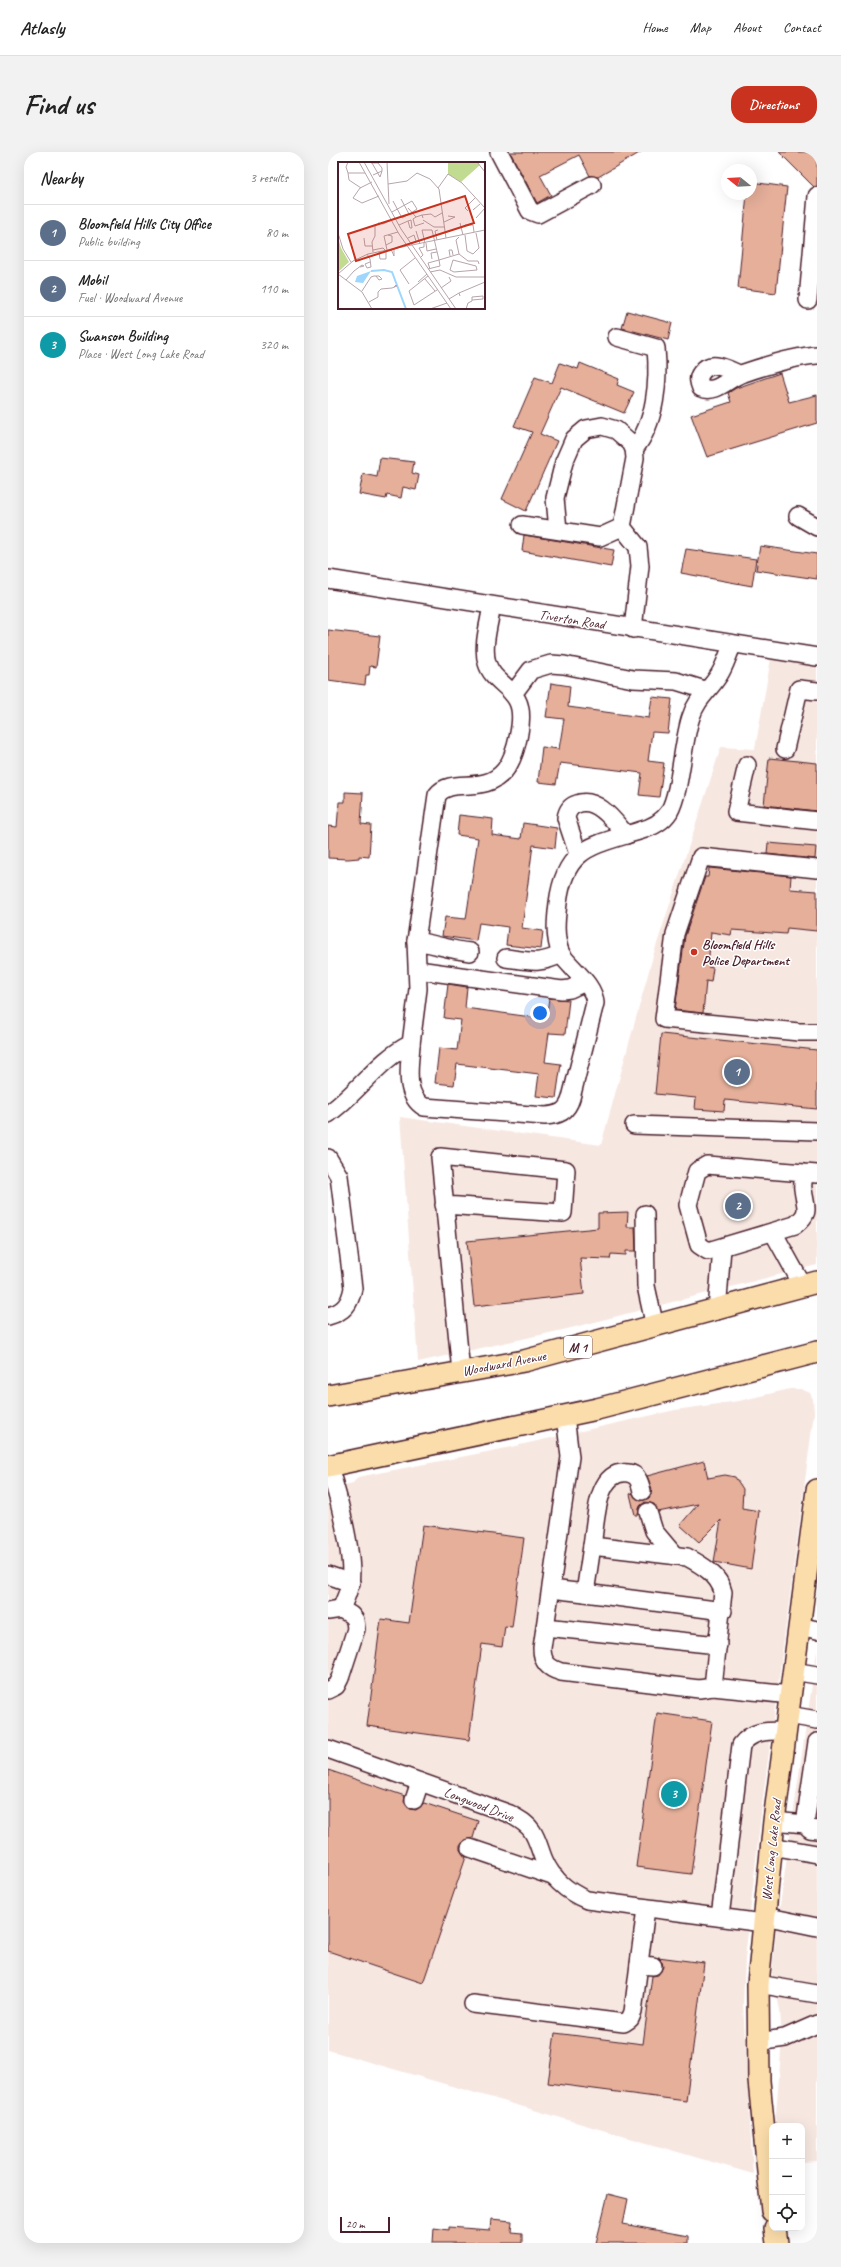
<!DOCTYPE html>
<meta charset="utf-8">
<style>
:root{--surface:#fff;--page:#f2f2f2;--text:#222;--muted:#767676;--line:#e0e0e0;--accent:#c8321e}
body{margin:0;font-family:Caveat,sans-serif;background:var(--page);color:var(--text)}
.controls{position:absolute;right:12px;bottom:12px;display:grid;overflow:hidden;border-radius:8px;box-shadow:0 4px 16px #0002}
.controls button{width:36px;height:36px;display:grid;place-items:center;padding:0;border:0;border-bottom:1px solid var(--line);background:var(--surface);color:var(--text);font:20px sans-serif}
.compass{position:absolute;left:393px;top:12px;width:36px;height:36px;border-radius:50%;background:var(--surface);box-shadow:0 4px 16px #0002;rotate:288deg}
.scale{position:absolute;left:12px;bottom:10px;width:50px;box-sizing:border-box;padding-left:4px;border:2px solid #4a1f2b;border-top:0;font-size:11px;line-height:14px;white-space:nowrap;color:#4a1f2b;-webkit-text-stroke:3px #fff;paint-order:stroke}
.you{position:absolute;left:212px;top:861px;width:14px;height:14px;margin:-10px;border:3px solid #fff;border-radius:50%;background:#1a73e8;box-shadow:0 0 0 6px #1a73e833}
.badge{display:grid;place-items:center;width:26px;height:26px;border-radius:50%;background:var(--accent);color:#fff;font-size:13px;font-weight:700}
.pin{position:absolute;translate:-50% -50%;border:2px solid #fff;box-shadow:0 1px 4px #0006}
.list{margin:0;padding:0;list-style:none}
h2{display:flex;justify-content:space-between;align-items:center;height:52px;margin:0;padding:0 16px;font-size:17px}
h2 small{font-size:13px;font-weight:400;color:var(--muted)}
.list li{display:grid;grid-template-columns:26px 1fr auto;gap:12px;align-items:center;box-sizing:border-box;height:56px;padding:0 16px;border-top:1px solid var(--line)}
.list b{display:block;font-size:15px;white-space:nowrap}
.list p{margin:0;font-size:13px;white-space:nowrap;color:var(--muted)}
.list em{font-size:13px;font-style:normal;color:var(--muted)}
.icon{flex:none;width:22px;height:22px;fill:none;stroke:currentColor;stroke-width:2;stroke-linecap:round;stroke-linejoin:round}
.map{position:relative;flex:none;width:489px;height:2091px;overflow:hidden;border-radius:16px}
header{display:flex;align-items:center;gap:24px;box-sizing:border-box;height:56px;padding:0 20px;background:var(--surface);border-bottom:1px solid var(--line)}
header strong{font-size:19px}
nav{display:flex;gap:22px;margin-inline-start:auto;font-size:14px}
.intro{display:flex;align-items:center;justify-content:space-between;box-sizing:border-box;height:96px;padding:0 24px}
h1{margin:0;font-size:28px}
.button{padding:10px 18px;border-radius:16px;background:var(--accent);color:#fff;font-size:14px;font-weight:700}
main{display:flex;gap:24px;padding:0 24px}
aside{flex:1;background:var(--surface);border-radius:16px;box-shadow:0 4px 16px #0002}
.map>svg:first-child{display:block}
.built{fill:#f7e7e1}
.building{fill:#e5af9a;stroke:#4a1f2b}
.lines{fill:none;stroke-linecap:round;stroke-linejoin:round}
.minor-casing{stroke:#4a1f2b;stroke-width:20}
.major-casing{stroke:#4a1f2b;stroke-width:24}
.minor{stroke:#fff;stroke-width:17}
.major{stroke:#fbddab;stroke-width:21}
.poi-dot{fill:#c8321e;stroke:#fff;stroke-width:1.5}
.labels{text-anchor:middle;stroke-width:3;stroke-linejoin:round;paint-order:stroke}
.shield{fill:#fff;stroke:#80626b;stroke-width:1}
.shield-label{font-size:13px;font-weight:bold;fill:#4a1f2b}
.street-label{font-size:14px;fill:#4a1f2b;stroke:#fff}
.poi-label{font-size:14px;font-weight:bold;fill:#4a1f2b;stroke:#fff;text-anchor:start}
.inset-river{fill:none;stroke:#9ed6fd;stroke-width:2}
.inset-road{fill:none;stroke:#b7a5aa;stroke-width:1}
.view{fill:#c8321e;fill-opacity:0.15;stroke:#c8321e;stroke-width:2}
.inset-edge{fill:none;stroke:#4a1f2b;stroke-width:2}
</style>
<header>
<strong>Atlasly</strong>
<nav><a>Home</a><a>Map</a><a>About</a><a>Contact</a></nav>
</header>
<div class="intro"><h1>Find us</h1><a class="button">Directions</a></div>
<main>
<aside>
<h2>Nearby<small>3 results</small></h2>
<ul class="list">
<li><span class="badge" style="background:#5c6f8a">1</span><div><b>Bloomfield Hills City Office</b><p>Public building</p></div><em>80 m</em></li>
<li><span class="badge" style="background:#5c6f8a">2</span><div><b>Mobil</b><p>Fuel · Woodward Avenue</p></div><em>110 m</em></li>
<li><span class="badge" style="background:#0f9aa8">3</span><div><b>Swanson Building</b><p>Place · West Long Lake Road</p></div><em>320 m</em></li>
</ul>
</aside>
<div class="map">
<svg width="489" height="2091" viewBox="0 0 489 2091">
<rect width="100%" height="100%" fill="#fff"/>
<filter id="ink" filterUnits="userSpaceOnUse"><feTurbulence type="fractalNoise" baseFrequency=".025" numOctaves="2"/><feDisplacementMap in="SourceGraphic" scale="8" xChannelSelector="R" yChannelSelector="G"/><feConvolveMatrix kernelMatrix="1 2 1 2 8 2 1 2 1" color-interpolation-filters="sRGB"/></filter>
<g filter="url(#ink)">
<g class="built">
<polygon points="443,506 489,513 489,1113 239,1177 90,1210 72,965 273,993 325,804 393,595 427,597"/>
<polygon points="462,1237 473,1237 482,1241 485,1247 486,1261 434,1653 417,1807 415,1852 425,2022 0,1898 0,1337 25,1331 30,1325 169,1298 347,1258 411,1249"/>
<polygon points="489,1498 489,2009 474,2010 474,1974 447,1974 454,1887 452,1858 444,1821 448,1781"/>
</g>
<g class="building">
<polygon points="182,0 313,0 270,25 262,24 251,3 212,23 223,43 209,51"/>
<polygon points="451,0 489,0 489,34 486,35"/>
<polygon points="423,30 459,35 448,141 410,136 419,42 423,42"/>
<polygon points="299,159 344,171 340,188 294,176"/>
<polygon points="232,211 250,217 252,211 291,227 289,233 306,240 296,261 233,235 212,282 229,289 198,359 174,347 204,280 186,274 207,225 224,231"/>
<polygon points="452,221 461,250 489,243 489,271 379,305 363,263 403,250 400,241 408,236"/>
<polygon points="52,306 86,310 84,321 91,323 88,338 75,335 73,346 59,343 58,347 31,342 35,322 49,325"/>
<polygon points="196,383 286,398 283,415 194,399"/>
<polygon points="432,394 489,402 489,427 428,418"/>
<polygon points="358,397 428,407 424,434 353,421"/>
<polygon points="0,478 52,484 48,515 42,514 41,523 38,523 37,533 0,528"/>
<polygon points="223,531 242,534 240,555 321,566 324,545 344,547 340,581 324,580 320,609 336,611 331,645 311,643 314,621 232,611 228,632 210,630 214,595 231,597 236,567 218,565"/>
<polygon points="441,606 489,611 489,659 436,653"/>
<polygon points="17,640 35,641 33,672 43,673 41,705 31,704 31,706 20,707 0,706 0,674 9,675 11,650 17,650"/>
<polygon points="131,663 165,667 164,683 193,687 195,671 229,676 227,696 205,693 194,776 215,779 213,797 178,793 180,775 151,771 148,789 114,784 117,765 138,767 150,686 129,683"/>
<polygon points="440,691 488,695 487,707 439,702"/>
<polygon points="381,716 463,724 462,737 489,739 489,779 459,776 458,782 404,778 403,783 383,780 380,815 385,816 383,830 378,829 375,861 347,858 357,784 377,725 380,725"/>
<polygon points="120,832 139,835 137,856 218,867 221,846 241,848 237,882 221,881 217,910 233,912 228,946 208,944 211,922 129,912 126,933 107,931 111,896 129,898 133,868 116,866"/>
<polygon points="333,882 489,898 489,957 397,948 396,959 367,957 368,946 327,942"/>
<polygon points="300,1060 299,1075 307,1075 308,1099 298,1099 298,1103 283,1102 282,1107 252,1106 256,1142 146,1154 139,1089 270,1076 270,1061"/>
<polygon points="376,1309 380,1326 397,1323 407,1325 415,1337 414,1356 431,1359 423,1417 386,1410 393,1368 371,1390 352,1373 370,1352 330,1360 326,1352 317,1350 312,1354 310,1363 307,1363 302,1342 304,1341 312,1349 321,1346 324,1337 319,1324"/>
<polygon points="95,1373 196,1386 184,1475 177,1474 174,1495 154,1492 141,1588 39,1574 53,1467 81,1471"/>
<polygon points="329,1561 384,1569 363,1722 308,1715"/>
<polygon points="0,1618 77,1644 76,1650 82,1657 88,1658 96,1651 150,1669 145,1686 136,1688 132,1693 132,1698 138,1705 95,1831 0,1799"/>
<polygon points="330,1805 376,1811 358,1949 220,1931 227,1881 315,1892 324,1824 330,1823 335,1815 334,1809"/>
<polygon points="280,2042 300,2047 295,2072 360,2084 360,2091 268,2091"/>
<polygon points="163,2067 184,2069 183,2080 194,2081 194,2091 105,2091 106,2076 121,2078 121,2075 162,2078"/>
</g>
<g class="lines">
<g class="minor-casing">
<g id="minor">
<polyline points="171,0 202,59 210,62 264,33"/>
<polyline points="480,148 489,44"/>
<path d="M289,185L328,196C331,228 328,271 306,297"/>
<path d="M411,222C399,217 382,207 373,221C369,226 371,231 373,236C389,242 399,227 413,222C436,214 464,205 489,203"/>
<polyline points="470,364 489,375"/>
<polyline points="194,373 272,385 294,375"/>
<polyline points="230,378 227,346 236,310 246,287 258,277 274,274 288,278 303,291 306,297 307,306 294,375 310,395 312,414 305,477"/>
<polyline points="0,427 489,505"/>
<polyline points="185,542 203,518 223,512 236,513 305,527 348,529 377,538"/>
<polyline points="457,597 471,537 489,539"/>
<polyline points="419,613 408,660 489,669"/>
<path d="M250,702L238,666C239,660 242,654 249,652C269,644 287,670 298,683"/>
<polyline points="489,717 373,705 347,782 336,867 471,880 489,880"/>
<path d="M88,789L109,643C124,624 156,644 177,618C188,604 198,564 189,548C181,533 164,528 159,511C154,494 161,472 164,454"/>
<path d="M178,806C200,809 212,813 233,802C226,785 228,768 230,751C237,695 264,694 311,679C322,676 334,671 341,660C353,639 354,591 363,565C369,546 381,539 391,523C397,514 400,502 405,492"/>
<polyline points="90,818 234,838 242,837 257,830"/>
<path d="M83,892C82,913 75,942 96,955L217,964C231,963 239,960 243,946L267,851C266,832 243,817 233,802"/>
<path d="M0,962C30,941 51,907 83,892L90,837L88,789C106,792 123,798 142,800"/>
<polyline points="306,973 489,979"/>
<path d="M0,1006L11,1024L25,1136C22,1152 16,1160 0,1164"/>
<path d="M476,1021L379,1013L369,1019L360,1053L371,1093L380,1099L467,1073C484,1060 477,1055 475,1037C474,1032 476,1026 476,1021L489,1022"/>
<polyline points="116,1053 235,1061 238,1018 112,1005 133,1220"/>
<polyline points="317,1062 318,1134 327,1175"/>
<polyline points="445,1080 475,1134"/>
<polyline points="389,1159 394,1096"/>
<path d="M237,1264L242,1305L214,1496C214,1510 220,1516 233,1520L371,1537L385,1535L462,1543"/>
<path d="M1,1314C9,1340 27,1406 22,1431C21,1440 16,1449 13,1457"/>
<polyline points="320,1360 326,1379 347,1404"/>
<path d="M264,1394C268,1372 267,1317 300,1321C310,1322 312,1331 314,1339"/>
<polyline points="0,1423 23,1431"/>
<path d="M223,1437L257,1441L264,1394L359,1405C374,1413 391,1423 395,1440L385,1535"/>
<polyline points="257,1441 395,1459"/>
<polyline points="0,1459 13,1457 23,1463 27,1468 28,1477 12,1526 8,1534 0,1538"/>
<polyline points="471,1474 489,1478"/>
<polyline points="217,1475 390,1493"/>
<polyline points="465,1519 489,1523"/>
<polyline points="460,1563 489,1568"/>
<path d="M0,1597L182,1662C190,1667 199,1671 204,1679C210,1688 212,1699 216,1708C224,1727 240,1740 259,1748L435,1771"/>
<polyline points="86,1648 92,1630"/>
<polyline points="446,1669 477,1672 482,1677 489,1678"/>
<polyline points="477,1672 489,1590"/>
<polyline points="443,1694 489,1702"/>
<polyline points="142,1696 227,1725"/>
<polyline points="436,1764 489,1775"/>
<path d="M392,1765L413,1593C424,1578 440,1579 457,1579"/>
<polyline points="311,1813 325,1814"/>
<polyline points="430,1832 489,1842"/>
<polyline points="145,1852 296,1871 302,1867 305,1860 318,1756"/>
<polyline points="429,1890 457,1886 489,1872"/>
</g>
</g>
<g class="major-casing">
<g id="major">
<polyline points="0,1244 196,1209 489,1130"/>
<polyline points="0,1314 269,1257 489,1200"/>
<polyline points="444,2059 431,1929 430,1832 446,1669 489,1338"/>
<polyline points="447,2076 449,2091"/>
</g>
</g>
<use href="#minor" class="minor"/>
<use href="#major" class="major"/>
</g>
</g>
<circle class="poi-dot" cx="366" cy="800" r="4"/>
<g class="labels">
<rect class="shield" x="236" y="1184" width="28" height="22" rx="3"/>
<g class="shield-label">
<text x="250" y="1200">M 1</text>
</g>
<g class="street-label">
<text transform="translate(244 467) rotate(9)" y="5">Tiverton Road</text>
<text transform="translate(176 1211) rotate(-11)" y="5">Woodward Avenue</text>
<text transform="translate(151 1652) rotate(21)" y="5">Longwood Drive</text>
<text transform="translate(443 1698) rotate(-84)" y="5">West Long Lake Road</text>
</g>
<g class="poi-label">
<text x="374" y="797">Bloomfield Hills<tspan x="374" dy="16">Police Department</tspan></text>
</g>
</g>
<g transform="translate(10 10)">
<rect width="147" height="147" fill="#fff"/>
<path d="M110,0H140L142,3L123,20L110,12ZM0,75L3,86L11,100L0,110Z" fill="#c1db91"/>
<path d="M33,109L25,121L17,120L19,114Z" fill="#9ed6fd"/>
<path class="inset-river" d="M33,109L46,108L54,110L68,147"/>
<path class="inset-road" d="M10,0L8,5L10,11H27M21,0L61,72L113,147M26,0L63,67L118,147M49,0L51,42M139,0L147,10M33,1H40L44,6V9L35,13M34,1L42,15L44,9M10,11L11,18L23,26M34,20L22,26L15,36L24,41L41,34M50,22L69,19L79,11L92,17L101,27L108,76M100,26L110,12L124,21L147,46M55,39L64,56L71,52L63,37M70,46L78,55L84,53L85,56M137,46L135,48L142,42M130,49L127,46L137,36M54,50L74,39L79,47L73,51M84,53L93,52L97,55L104,51M78,55L75,57L77,64L86,61M138,56L147,46M85,58L96,65H107M106,60L117,55L110,54M40,61L45,62L53,58M122,61L125,73M61,63L70,59L73,58L74,66H72L70,59M127,63H135L136,70M78,69L82,82M0,71L5,87L13,100M127,73L129,89L135,92L141,86L138,71M121,75L118,78L121,92L130,99H140L141,102M26,76L27,84H34M70,76L76,73L78,79M99,78L97,69L100,68M87,81L84,68H94L101,98L121,92M88,81L89,89L98,87M48,83L54,80V74L50,73M53,87L56,94V87M35,88L45,86L47,88M49,88L46,74L60,70M35,90L34,80L37,74V63L45,61M41,90L42,97H48V88M29,92L32,97L33,105L29,106L27,102L32,100M112,94L111,88H114L115,93M83,95L85,93L81,86L86,85V81M94,97L93,91L99,90M115,98L138,104L139,108L116,110L112,108ZM90,107L102,104L101,98L90,101L92,107M62,108L77,96M62,108L71,122M92,110L102,108L118,115H147M0,112L24,130L34,147M0,112L15,99L30,92L147,68M90,114L71,129L76,143L99,128M87,117L97,129M8,118L16,109L24,103L26,104L22,105M80,120L89,112M103,126L113,119L111,115M24,129L33,115L36,114H41L44,117L41,118L38,114M121,131L147,120M111,137L121,131L122,134M31,140L40,135V130L43,127L54,126L59,124L58,123L56,125M39,147H58M92,147L109,141M128,147L130,141L134,139V135L145,134V137L134,138"/>
<path class="view" d="M127,34L136,61L18,99L10,72Z"/>
<rect width="147" height="147" class="inset-edge"/>
</g>
</svg>
<div class="controls">
<button>+</button>
<button>−</button>
<button><svg class="icon" aria-label="locate" viewBox="0 0 24 24"><circle cx="12" cy="12" r="6"/><path d="M12 2v4M12 18v4M2 12h4M18 12h4"/></svg></button>
</div>
<svg class="compass" viewBox="-18 -18 36 36"><path d="M0-13l5 13h-10z" fill="#e53935"/><path d="M0 13l5-13h-10z" fill="#767676"/></svg>
<div class="scale">20 m</div>
<div class="you"></div>
<div class="pin badge" style="left:409px;top:920px;background:#5c6f8a">1</div>
<div class="pin badge" style="left:410px;top:1054px;background:#5c6f8a">2</div>
<div class="pin badge" style="left:346px;top:1642px;background:#0f9aa8">3</div>
</div>
</main>
